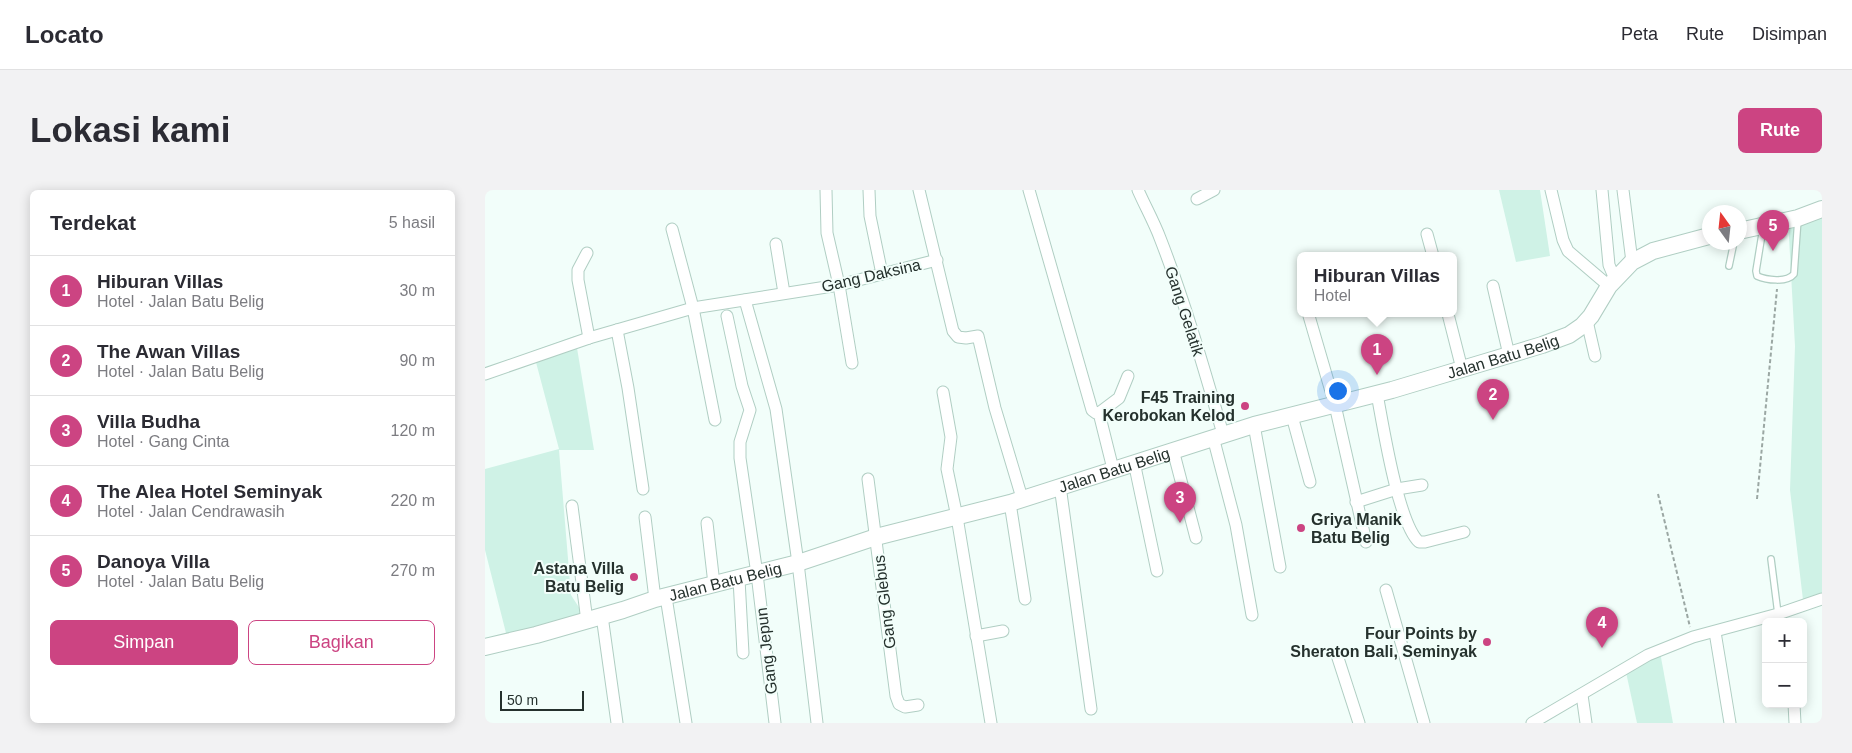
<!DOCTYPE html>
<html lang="id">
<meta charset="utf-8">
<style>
:root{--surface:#fff;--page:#f2f2f3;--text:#2b2b33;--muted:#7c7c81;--line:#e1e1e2;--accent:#cc4482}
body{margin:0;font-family:Helvetica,sans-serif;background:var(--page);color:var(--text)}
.controls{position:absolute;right:15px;bottom:15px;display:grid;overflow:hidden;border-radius:8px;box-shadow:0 2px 12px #0003}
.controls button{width:45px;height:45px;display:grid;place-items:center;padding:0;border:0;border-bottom:1px solid var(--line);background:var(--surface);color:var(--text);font:25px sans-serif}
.compass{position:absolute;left:1217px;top:15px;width:45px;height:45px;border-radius:50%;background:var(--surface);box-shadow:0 2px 12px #0003;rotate:345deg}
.scale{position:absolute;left:15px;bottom:12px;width:84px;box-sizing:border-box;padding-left:5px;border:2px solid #25312d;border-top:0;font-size:14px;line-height:18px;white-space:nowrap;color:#25312d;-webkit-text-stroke:4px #f2fefa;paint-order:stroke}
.you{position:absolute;left:852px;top:200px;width:18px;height:18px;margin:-12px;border:4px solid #fff;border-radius:50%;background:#1a73e8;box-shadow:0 0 0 8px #1a73e833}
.badge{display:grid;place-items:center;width:32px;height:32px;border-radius:50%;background:var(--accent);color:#fff;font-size:16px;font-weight:700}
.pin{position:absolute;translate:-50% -41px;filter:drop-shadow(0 1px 2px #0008)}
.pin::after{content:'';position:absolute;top:26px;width:18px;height:15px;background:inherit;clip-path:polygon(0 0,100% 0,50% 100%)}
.popup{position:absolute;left:812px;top:62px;width:160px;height:65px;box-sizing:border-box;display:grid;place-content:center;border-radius:8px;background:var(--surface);filter:drop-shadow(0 1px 4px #0005);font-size:16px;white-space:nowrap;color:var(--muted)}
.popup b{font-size:19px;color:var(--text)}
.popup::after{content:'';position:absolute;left:50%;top:100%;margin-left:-10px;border:10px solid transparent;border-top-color:var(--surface)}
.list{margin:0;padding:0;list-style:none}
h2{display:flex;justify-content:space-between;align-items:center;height:65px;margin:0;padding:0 20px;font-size:21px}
h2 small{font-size:16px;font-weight:400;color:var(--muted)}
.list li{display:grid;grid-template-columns:32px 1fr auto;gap:15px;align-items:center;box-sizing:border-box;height:70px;padding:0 20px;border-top:1px solid var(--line)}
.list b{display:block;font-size:19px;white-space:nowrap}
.list p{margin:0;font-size:16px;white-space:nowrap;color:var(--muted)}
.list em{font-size:16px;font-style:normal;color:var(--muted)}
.actions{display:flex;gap:10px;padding:15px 20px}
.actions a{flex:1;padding:11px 0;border:1px solid var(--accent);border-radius:8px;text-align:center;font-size:18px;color:var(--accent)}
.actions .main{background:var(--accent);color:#fff}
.map{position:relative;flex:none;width:1337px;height:533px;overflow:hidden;border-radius:8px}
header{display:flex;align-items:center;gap:30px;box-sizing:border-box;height:70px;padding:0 25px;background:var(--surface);border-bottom:1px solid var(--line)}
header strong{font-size:24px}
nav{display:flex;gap:28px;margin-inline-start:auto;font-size:18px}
.intro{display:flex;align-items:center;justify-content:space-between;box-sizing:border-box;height:120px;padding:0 30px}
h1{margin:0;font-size:35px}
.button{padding:12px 22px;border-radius:8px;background:var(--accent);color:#fff;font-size:18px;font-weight:700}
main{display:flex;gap:30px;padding:0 30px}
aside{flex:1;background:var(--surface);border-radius:8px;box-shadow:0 2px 12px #0003}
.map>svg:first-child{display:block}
.green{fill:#cff2e6}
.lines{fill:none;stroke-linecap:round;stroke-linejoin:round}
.lane-casing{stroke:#b0cec3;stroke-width:8}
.street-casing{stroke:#b0cec3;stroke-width:13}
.secondary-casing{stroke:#b0cec3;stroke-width:18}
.path{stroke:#9ba7a3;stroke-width:2;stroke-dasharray:4 2.5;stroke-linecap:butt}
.lane{stroke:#fff;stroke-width:5.5}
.street{stroke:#fff;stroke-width:11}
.secondary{stroke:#fff;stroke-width:16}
.poi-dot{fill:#cc4482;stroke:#f2fefa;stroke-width:2}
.labels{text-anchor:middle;stroke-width:4;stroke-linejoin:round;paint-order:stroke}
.street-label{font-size:16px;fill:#25312d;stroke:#f2fefa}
.poi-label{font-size:16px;font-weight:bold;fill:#25312d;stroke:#f2fefa;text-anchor:end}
</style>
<header>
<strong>Locato</strong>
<nav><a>Peta</a><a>Rute</a><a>Disimpan</a></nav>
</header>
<div class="intro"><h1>Lokasi kami</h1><a class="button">Rute</a></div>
<main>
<aside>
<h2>Terdekat<small>5 hasil</small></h2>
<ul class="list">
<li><span class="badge">1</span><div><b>Hiburan Villas</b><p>Hotel · Jalan Batu Belig</p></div><em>30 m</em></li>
<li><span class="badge">2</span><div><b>The Awan Villas</b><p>Hotel · Jalan Batu Belig</p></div><em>90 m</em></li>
<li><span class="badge">3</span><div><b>Villa Budha</b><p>Hotel · Gang Cinta</p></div><em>120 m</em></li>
<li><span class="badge">4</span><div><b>The Alea Hotel Seminyak</b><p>Hotel · Jalan Cendrawasih</p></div><em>220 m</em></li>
<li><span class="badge">5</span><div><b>Danoya Villa</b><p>Hotel · Jalan Batu Belig</p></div><em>270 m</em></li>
</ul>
<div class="actions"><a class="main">Simpan</a><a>Bagikan</a></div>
</aside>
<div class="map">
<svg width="1337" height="533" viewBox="0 0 1337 533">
<rect width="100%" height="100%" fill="#f2fefa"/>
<g class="green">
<polygon points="1014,0 1055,0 1065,66 1031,72"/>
<polygon points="1337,15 1337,404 1318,410 1305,300 1310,156 1303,29"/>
<polygon points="90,146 109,260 74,260 86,405 102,430 22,447 0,360 0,279 74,259 48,161"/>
<polygon points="1175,462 1188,533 1152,533 1139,473"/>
</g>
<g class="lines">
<g class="lane-casing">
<g id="lane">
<path d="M1278,38L1271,81L1272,86C1281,90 1302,93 1309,84L1313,29"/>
<polyline points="1244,76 1249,52"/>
<polyline points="1286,369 1293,424"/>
</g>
</g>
<g class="street-casing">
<g id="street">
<polyline points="341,0 342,43 354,95 367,173"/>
<polyline points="384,0 385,26 397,84"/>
<polyline points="434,0 468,141 473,147 481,148 493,146 510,218 537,308"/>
<polyline points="544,0 607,220 611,223 614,223 628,279"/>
<path d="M653,0C660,16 669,32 675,48C700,112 719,179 738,244"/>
<polyline points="1066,0 1078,50 1083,61 1124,96"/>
<polyline points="1117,0 1124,75 1130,89"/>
<polyline points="1138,0 1147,72"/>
<polyline points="712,9 729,0"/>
<polyline points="187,39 208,118 230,230"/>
<polyline points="942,44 948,66"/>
<polyline points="291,54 299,103"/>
<polyline points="102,63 93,80 93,90 104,148"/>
<polyline points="1008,96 1024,165"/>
<polyline points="260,110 291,219 313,373 332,533"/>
<polyline points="963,124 977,179"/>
<polyline points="242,126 257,196 265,220 255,252 255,268 272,384 290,533"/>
<polyline points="824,126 850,215 881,352"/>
<polyline points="1102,131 1110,166"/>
<polyline points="132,140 143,198 158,299"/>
<polyline points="0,184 104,148 208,118 354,95 452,70"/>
<polyline points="458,202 466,247 462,279 472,327 506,533"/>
<path d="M892,204C898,235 913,333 934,352H940L979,342"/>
<polyline points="614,223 634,208 643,186"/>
<polyline points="807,226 825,292"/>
<polyline points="769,235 795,377"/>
<polyline points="728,247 751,335 767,425"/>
<polyline points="688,260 711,348"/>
<polyline points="649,272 672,381"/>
<polyline points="383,289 411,506 414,514 420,517 433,515"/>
<polyline points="575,296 606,519"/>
<polyline points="871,312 912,299 937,295"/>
<polyline points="525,313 540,409"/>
<polyline points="87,316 102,431"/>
<polyline points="160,327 170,409"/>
<polyline points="222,333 229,394"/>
<polyline points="254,389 258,463"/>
<polyline points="901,400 939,533"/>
<polyline points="181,407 201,533"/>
<polyline points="117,426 132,533"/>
<polyline points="1230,442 1245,533"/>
<polyline points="491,446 518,441"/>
<polyline points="852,465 874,533"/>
<polyline points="1097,505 1101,533"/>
<polyline points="1309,514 1310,533"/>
<polyline points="1047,533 1163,465 1208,447 1293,424 1337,409"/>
</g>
</g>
<g class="secondary-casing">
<g id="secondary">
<polyline points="1254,41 1313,28 1337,19"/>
<path id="s1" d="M0,457L51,445L138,420L170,409L313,373L391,347L525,313L769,235L907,200L1057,155L1084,145L1097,136L1106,126L1124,96L1147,72L1168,61L1224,46"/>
</g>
</g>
<g class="path">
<polyline points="1173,304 1205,437"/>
<polyline points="1272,309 1292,99"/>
</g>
<use href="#lane" class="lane"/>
<use href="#street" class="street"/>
<use href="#secondary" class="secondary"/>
</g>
<g class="poi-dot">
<circle cx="760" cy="216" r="5"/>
<circle cx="816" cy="338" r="5"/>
<circle cx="149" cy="387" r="5"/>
<circle cx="1002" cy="452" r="5"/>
</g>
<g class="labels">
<g class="street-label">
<text transform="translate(386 85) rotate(-13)" y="6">Gang Daksina</text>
<text transform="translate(700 121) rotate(72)" y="6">Gang Gelatik</text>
<text dy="6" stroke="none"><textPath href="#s1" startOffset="1059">Jalan Batu Belig</textPath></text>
<text dy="6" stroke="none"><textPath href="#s1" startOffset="654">Jalan Batu Belig</textPath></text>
<text dy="6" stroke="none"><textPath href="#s1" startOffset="249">Jalan Batu Belig</textPath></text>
<text transform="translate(399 412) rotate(-97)" y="6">Gang Glebus</text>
<text transform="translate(281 461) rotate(-97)" y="6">Gang Jepun</text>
</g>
<g class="poi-label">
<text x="750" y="213">F45 Training<tspan x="750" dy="18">Kerobokan Kelod</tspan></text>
<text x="826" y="335" text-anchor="start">Griya Manik<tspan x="826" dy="18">Batu Belig</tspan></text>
<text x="139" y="384">Astana Villa<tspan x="139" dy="18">Batu Belig</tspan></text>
<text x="992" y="449">Four Points by<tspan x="992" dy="18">Sheraton Bali, Seminyak</tspan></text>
</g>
</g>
</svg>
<div class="controls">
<button>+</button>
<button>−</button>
</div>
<svg class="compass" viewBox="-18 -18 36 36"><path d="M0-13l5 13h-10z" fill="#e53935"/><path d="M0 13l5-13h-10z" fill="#7c7c81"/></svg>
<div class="scale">50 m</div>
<div class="you"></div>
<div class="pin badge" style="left:892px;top:185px">1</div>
<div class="popup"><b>Hiburan Villas</b>Hotel</div>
<div class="pin badge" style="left:1008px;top:230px">2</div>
<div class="pin badge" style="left:695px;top:333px">3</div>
<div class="pin badge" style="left:1117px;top:458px">4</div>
<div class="pin badge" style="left:1288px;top:61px">5</div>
</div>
</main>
